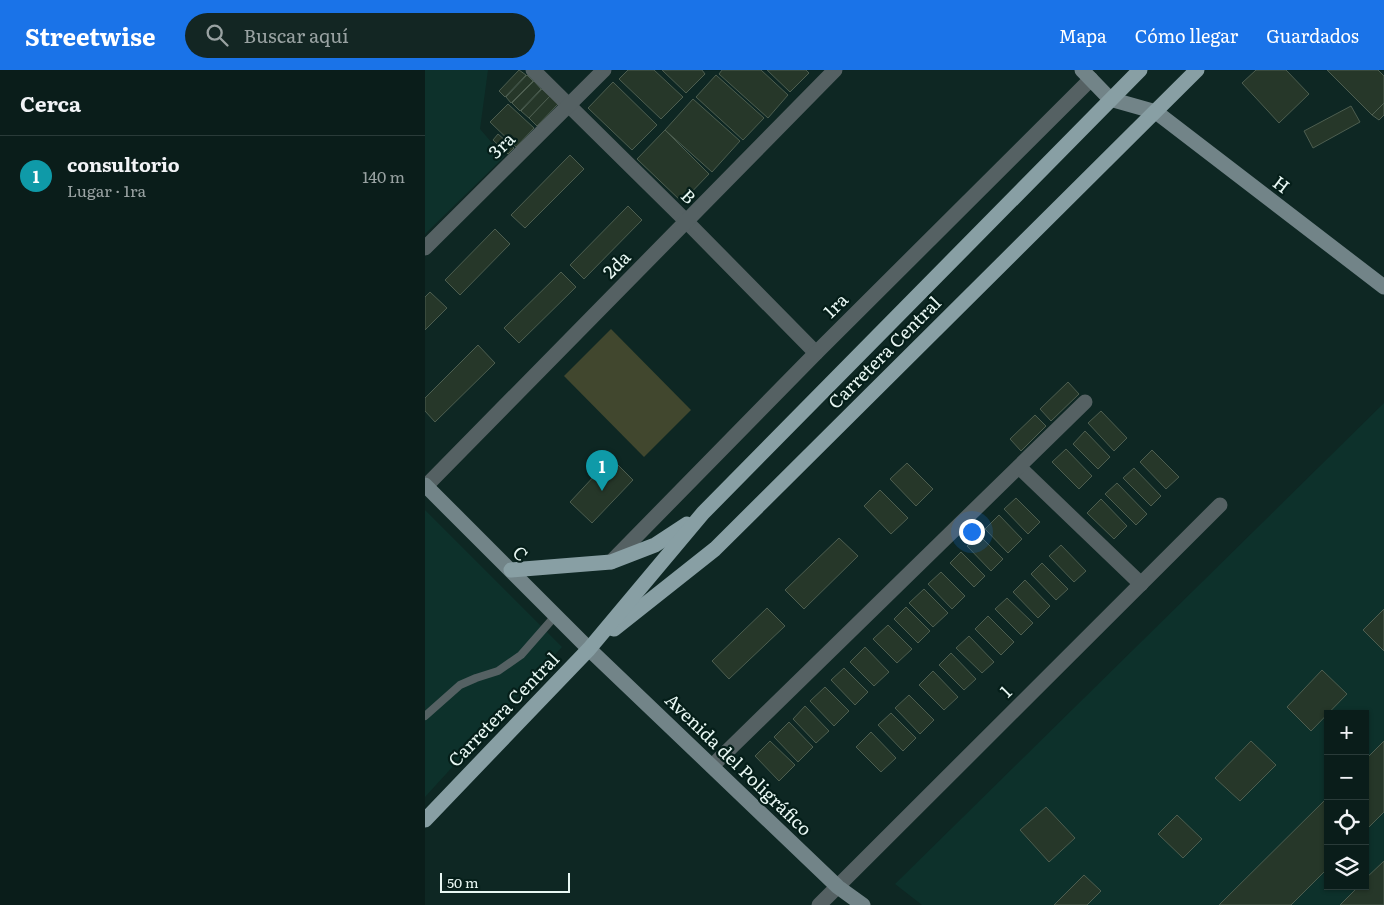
<!DOCTYPE html>
<html lang="es">
<meta charset="utf-8">
<style>
:root{--surface:#0a1d1a;--page:#132623;--text:#f1f3f6;--muted:#99a2a2;--line:#2a3b39;--accent:#1a73e8}
body{margin:0;font-family:Literata,serif;background:var(--page);color:var(--text)}
.controls{position:absolute;right:15px;bottom:15px;display:grid;overflow:hidden;border-radius:0px;box-shadow:0 1px 4px #0004}
.controls button{width:45px;height:45px;display:grid;place-items:center;padding:0;border:0;border-bottom:1px solid var(--line);background:var(--surface);color:var(--text);font:25px sans-serif}
.scale{position:absolute;left:15px;bottom:12px;width:130px;box-sizing:border-box;padding-left:5px;border:2px solid #e8f7f3;border-top:0;font-size:14px;line-height:18px;white-space:nowrap;color:#e8f7f3;-webkit-text-stroke:4px #051e19;paint-order:stroke}
.you{position:absolute;left:546px;top:461px;width:18px;height:18px;margin:-12px;border:4px solid #fff;border-radius:50%;background:#1a73e8;box-shadow:0 0 0 8px #1a73e833}
.badge{display:grid;place-items:center;width:32px;height:32px;border-radius:50%;background:var(--accent);color:#fff;font-size:16px;font-weight:700}
.pin{position:absolute;translate:-50% -41px;filter:drop-shadow(0 1px 2px #0008)}
.pin::after{content:'';position:absolute;top:26px;width:18px;height:15px;background:inherit;clip-path:polygon(0 0,100% 0,50% 100%)}
.list{margin:0;padding:0;list-style:none}
h2{display:flex;justify-content:space-between;align-items:center;height:65px;margin:0;padding:0 20px;font-size:21px}
h2 small{font-size:16px;font-weight:400;color:var(--muted)}
.list li{display:grid;grid-template-columns:32px 1fr auto;gap:15px;align-items:center;box-sizing:border-box;height:80px;padding:0 20px;border-top:1px solid var(--line)}
.list b{display:block;font-size:19px;white-space:nowrap}
.list p{margin:0;font-size:16px;white-space:nowrap;color:var(--muted)}
.list em{font-size:16px;font-style:normal;color:var(--muted)}
.icon{flex:none;width:28px;height:28px;fill:none;stroke:currentColor;stroke-width:2;stroke-linecap:round;stroke-linejoin:round}
.map{position:relative;flex:none;width:959px;height:835px;overflow:hidden}
header{display:flex;align-items:center;gap:30px;box-sizing:border-box;height:70px;padding:0 25px;background:var(--accent);color:#fff}
header strong{font-size:24px}
nav{display:flex;gap:28px;margin-inline-start:auto;font-size:18px}
.search{width:350px;height:45px;background:var(--page);display:flex;align-items:center;gap:12px;box-sizing:border-box;padding:0 18px;border-radius:28px;color:var(--muted);font-size:19px}
main{display:flex}
aside{flex:1;background:var(--surface)}
.map>svg:first-child{display:block}
.built{fill:#0d312b;fill-rule:evenodd}
.green{fill:#41472e}
.building{fill:#263729;stroke:#4d5e50}
.lines{fill:none;stroke-linecap:round;stroke-linejoin:round}
.lane{stroke:#556163;stroke-width:8}
.street{stroke:#556163;stroke-width:15}
.secondary{stroke:#728488;stroke-width:15}
.primary{stroke:#889fa4;stroke-width:15}
.labels{text-anchor:middle;stroke-width:4.5;stroke-linejoin:round;paint-order:stroke}
.street-label{font-size:18px;fill:#e8f7f3;stroke:#051e19}
</style>
<header>
<strong>Streetwise</strong>
<div class="search"><svg class="icon" aria-label="search" viewBox="0 0 24 24"><circle cx="10" cy="10" r="6"/><path d="M15 15l6 6"/></svg>Buscar aquí</div>
<nav><a>Mapa</a><a>Cómo llegar</a><a>Guardados</a></nav>
</header>
<main>
<aside>
<h2>Cerca<small></small></h2>
<ul class="list">
<li><span class="badge" style="background:#0f9aa8">1</span><div><b>consultorio</b><p>Lugar · 1ra</p></div><em>140 m</em></li>
</ul>
</aside>
<div class="map">
<svg width="959" height="835" viewBox="0 0 959 835">
<rect width="100%" height="100%" fill="#0e2723"/>
<g class="built">
<polygon points="0,0 63,0 55,59 79,87 0,164"/>
<path d="M959,333V835H497L470,814ZM903,644H940V816H903Z"/>
<polygon points="0,440 137,577 0,727"/>
</g>
<polygon class="green" points="186,259 266,340 219,387 139,306"/>
<g class="building">
<polygon points="94,0 101,5 80,27 74,21"/>
<polygon points="203,0 229,0 258,27 236,49 194,9"/>
<polygon points="237,0 277,0 280,4 261,23"/>
<polygon points="297,0 336,0 363,25 343,48 294,4"/>
<polygon points="342,0 381,0 384,3 365,22"/>
<polygon points="831,0 861,0 884,24 854,53 817,13"/>
<polygon points="902,0 953,0 959,6 959,33 947,45"/>
<polygon points="102,5 108,11 86,33 81,27"/>
<polygon points="291,5 339,48 318,70 271,27"/>
<polygon points="109,11 116,19 95,41 87,33"/>
<polygon points="188,12 232,55 207,80 163,38"/>
<polygon points="117,19 125,26 104,48 96,41"/>
<polygon points="125,26 133,34 112,56 104,48"/>
<polygon points="268,29 315,71 287,102 240,60"/>
<polygon points="959,33 959,45 954,50 947,45"/>
<polygon points="83,34 109,58 91,77 65,52"/>
<polygon points="926,36 935,52 888,78 879,61"/>
<polygon points="240,60 284,104 257,132 212,89"/>
<polygon points="73,64 89,78 83,84 68,70"/>
<polygon points="145,85 159,99 100,158 86,145"/>
<polygon points="203,136 217,150 159,209 145,195"/>
<polygon points="70,159 85,174 35,225 20,210"/>
<polygon points="136,202 151,217 94,273 79,258"/>
<polygon points="5,222 22,238 0,260 0,227"/>
<polygon points="53,275 70,293 10,352 0,341 0,328"/>
<polygon points="643,312 654,324 626,351 615,339"/>
<polygon points="676,341 702,368 689,381 663,353"/>
<polygon points="610,345 621,356 596,381 585,369"/>
<polygon points="660,361 685,387 673,399 648,374"/>
<polygon points="641,379 667,406 654,419 627,392"/>
<polygon points="727,380 754,407 741,419 715,392"/>
<polygon points="186,388 208,410 167,453 145,432"/>
<polygon points="482,393 508,419 491,436 465,409"/>
<polygon points="709,398 736,426 726,436 698,408"/>
<polygon points="692,413 722,444 711,455 680,424"/>
<polygon points="455,420 483,448 466,464 439,436"/>
<polygon points="591,428 615,452 603,464 579,439"/>
<polygon points="676,429 702,456 689,469 662,443"/>
<polygon points="574,445 597,469 583,483 560,459"/>
<polygon points="554,465 578,489 566,501 542,476"/>
<polygon points="414,468 433,486 379,539 360,520"/>
<polygon points="636,475 661,501 649,512 624,486"/>
<polygon points="536,482 560,506 549,517 525,493"/>
<polygon points="617,493 643,519 631,530 606,504"/>
<polygon points="516,502 540,526 527,539 503,514"/>
<polygon points="600,510 625,536 613,548 588,522"/>
<polygon points="499,519 523,543 508,557 484,533"/>
<polygon points="582,528 608,553 596,565 570,539"/>
<polygon points="481,537 505,561 493,573 469,549"/>
<polygon points="342,538 360,556 304,609 287,591"/>
<polygon points="959,539 959,581 938,560"/>
<polygon points="563,546 589,572 576,585 550,559"/>
<polygon points="463,555 487,579 472,593 448,569"/>
<polygon points="544,566 569,592 557,603 531,578"/>
<polygon points="440,577 464,602 449,616 425,592"/>
<polygon points="526,583 551,609 539,620 514,595"/>
<polygon points="419,598 443,622 430,635 406,610"/>
<polygon points="897,600 922,624 886,661 862,637"/>
<polygon points="508,601 533,627 519,640 494,615"/>
<polygon points="400,617 424,641 409,656 385,631"/>
<polygon points="484,625 509,650 495,664 470,638"/>
<polygon points="380,636 404,661 391,673 368,649"/>
<polygon points="466,643 491,668 478,681 453,655"/>
<polygon points="364,652 388,677 373,692 349,667"/>
<polygon points="446,662 471,688 456,702 431,677"/>
<polygon points="345,671 370,695 354,711 330,686"/>
<polygon points="826,671 851,695 815,731 790,708"/>
<polygon points="959,671 959,742 940,761 940,690"/>
<polygon points="903,727 903,798 866,835 794,835"/>
<polygon points="621,737 650,768 624,792 595,760"/>
<polygon points="752,745 777,769 758,788 733,764"/>
<polygon points="959,791 959,835 915,835 934,816 940,816 940,809"/>
<polygon points="659,805 676,821 662,835 629,835"/>
</g>
<g class="lines">
<polyline class="lane" points="0,646 35,615 51,608 73,601 96,585 131,545"/>
<g class="street">
<polyline points="108,0 261,151 391,283"/>
<polyline points="0,178 179,0"/>
<polyline points="594,397 716,514"/>
<polyline points="1,416 410,0"/>
<polyline points="186,492 391,283 666,9"/>
<polyline points="287,696 660,332"/>
<polyline points="394,835 795,435"/>
</g>
<g class="secondary">
<polyline points="657,0 685,29 731,42 959,217"/>
<polyline points="0,415 164,579 413,817 438,835"/>
</g>
<g class="primary">
<polyline points="86,500 186,492 230,475 262,454"/>
<polyline points="189,559 290,479 772,0"/>
<polyline points="0,750 164,579 278,443 715,0"/>
</g>
</g>
<g class="labels">
<g class="street-label">
<text transform="translate(77 76) rotate(-44)" y="6">3ra</text>
<text transform="translate(856 115) rotate(37)" y="6">H</text>
<text transform="translate(263 127) rotate(45)" y="6">B</text>
<text transform="translate(192 195) rotate(-45)" y="6">2da</text>
<text transform="translate(411 236) rotate(-45)" y="6">1ra</text>
<text transform="translate(460 283) rotate(-45)" y="6">Carretera Central</text>
<text transform="translate(95 484) rotate(45)" y="6">C</text>
<text transform="translate(581 622) rotate(-45)" y="6">1</text>
<text transform="translate(79 640) rotate(-46)" y="6">Carretera Central</text>
<text transform="translate(313 695) rotate(44)" y="6">Avenida del Poligráfico</text>
</g>
</g>
</svg>
<div class="controls">
<button>+</button>
<button>−</button>
<button><svg class="icon" aria-label="locate" viewBox="0 0 24 24"><circle cx="12" cy="12" r="6"/><path d="M12 2v4M12 18v4M2 12h4M18 12h4"/></svg></button>
<button><svg class="icon" aria-label="layers" viewBox="0 0 24 24"><path d="M12 4l9 5-9 5-9-5zM3 14l9 5 9-5"/></svg></button>
</div>
<div class="scale">50 m</div>
<div class="you"></div>
<div class="pin badge" style="left:177px;top:421px;background:#0f9aa8">1</div>
</div>
</main>
